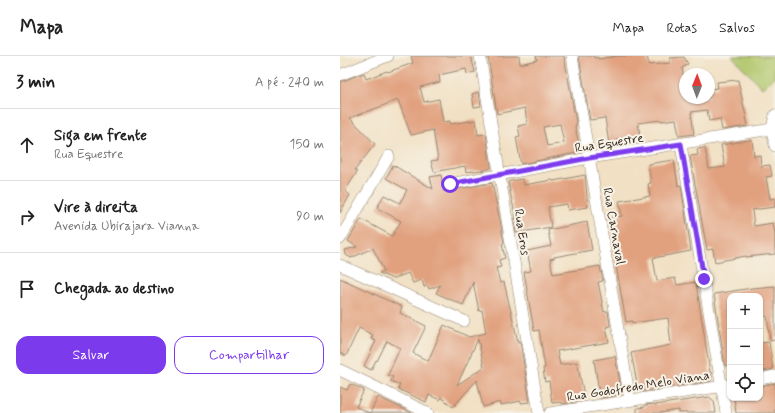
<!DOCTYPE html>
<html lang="pt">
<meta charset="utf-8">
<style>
:root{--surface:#fff;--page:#f6f6f6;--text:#222;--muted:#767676;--line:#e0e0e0;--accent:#7c3aed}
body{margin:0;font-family:Mynerve,sans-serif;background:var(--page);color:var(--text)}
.controls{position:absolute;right:12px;bottom:12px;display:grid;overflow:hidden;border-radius:8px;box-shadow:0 1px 3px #0004}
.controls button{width:36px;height:36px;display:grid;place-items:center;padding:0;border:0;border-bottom:1px solid var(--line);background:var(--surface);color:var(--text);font:20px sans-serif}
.compass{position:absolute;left:339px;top:12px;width:36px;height:36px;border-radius:50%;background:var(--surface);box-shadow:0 1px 3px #0004;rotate:1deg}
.stop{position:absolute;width:12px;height:12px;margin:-9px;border:3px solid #7c3aed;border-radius:50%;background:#fff}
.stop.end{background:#7c3aed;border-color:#fff;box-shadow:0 1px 4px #0008}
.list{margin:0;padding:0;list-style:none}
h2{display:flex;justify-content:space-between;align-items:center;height:52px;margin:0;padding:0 16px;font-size:17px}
h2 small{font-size:13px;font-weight:400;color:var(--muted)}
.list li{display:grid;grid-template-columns:26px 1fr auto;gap:12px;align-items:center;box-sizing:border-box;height:72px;padding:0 16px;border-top:1px solid var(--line)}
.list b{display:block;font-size:15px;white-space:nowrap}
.list p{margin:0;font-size:13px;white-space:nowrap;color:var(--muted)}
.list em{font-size:13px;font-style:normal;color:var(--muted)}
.actions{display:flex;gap:8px;padding:12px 16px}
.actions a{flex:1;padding:9px 0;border:1px solid var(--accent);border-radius:12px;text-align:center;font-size:14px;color:var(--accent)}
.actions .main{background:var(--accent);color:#fff}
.icon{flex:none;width:22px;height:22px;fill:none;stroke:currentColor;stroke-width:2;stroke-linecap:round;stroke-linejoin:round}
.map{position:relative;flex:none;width:435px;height:357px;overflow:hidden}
header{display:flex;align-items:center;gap:24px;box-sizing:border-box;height:56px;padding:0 20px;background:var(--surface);border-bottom:1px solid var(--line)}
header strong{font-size:19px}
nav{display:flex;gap:22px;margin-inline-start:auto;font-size:14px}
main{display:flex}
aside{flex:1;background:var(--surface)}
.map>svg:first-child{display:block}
.green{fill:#b0c66a;stroke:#767844}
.building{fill:#e1a07e;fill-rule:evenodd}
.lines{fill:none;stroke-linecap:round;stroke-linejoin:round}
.minor-casing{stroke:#968570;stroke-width:12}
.minor{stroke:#fff;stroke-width:11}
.route{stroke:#7c3aed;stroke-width:5}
.labels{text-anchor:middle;stroke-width:4;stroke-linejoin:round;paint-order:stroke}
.street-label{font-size:13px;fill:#3b2a1e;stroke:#f7f3e8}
</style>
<header>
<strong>Mapa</strong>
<nav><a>Mapa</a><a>Rotas</a><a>Salvos</a></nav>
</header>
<main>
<aside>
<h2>3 min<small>A pé · 240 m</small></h2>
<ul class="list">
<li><svg class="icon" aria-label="ahead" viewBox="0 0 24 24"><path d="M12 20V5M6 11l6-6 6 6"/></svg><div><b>Siga em frente</b><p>Rua Equestre</p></div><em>150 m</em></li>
<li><svg class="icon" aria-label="right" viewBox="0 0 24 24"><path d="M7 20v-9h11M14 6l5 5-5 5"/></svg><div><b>Vire à direita</b><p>Avenida Ubirajara Vianna</p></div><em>90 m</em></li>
<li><svg class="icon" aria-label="arrive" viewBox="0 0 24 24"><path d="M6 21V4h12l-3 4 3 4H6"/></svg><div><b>Chegada ao destino</b></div></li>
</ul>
<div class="actions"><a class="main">Salvar</a><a>Compartilhar</a></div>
</aside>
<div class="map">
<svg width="435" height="357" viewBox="0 0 435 357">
<rect width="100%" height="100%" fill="#f7f3e8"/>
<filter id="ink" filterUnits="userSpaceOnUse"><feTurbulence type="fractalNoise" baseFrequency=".025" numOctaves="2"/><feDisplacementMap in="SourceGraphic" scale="8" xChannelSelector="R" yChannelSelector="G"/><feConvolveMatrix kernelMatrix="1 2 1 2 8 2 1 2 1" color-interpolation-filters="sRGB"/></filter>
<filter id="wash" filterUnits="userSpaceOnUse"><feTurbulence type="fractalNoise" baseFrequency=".012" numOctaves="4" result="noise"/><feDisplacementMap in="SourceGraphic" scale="16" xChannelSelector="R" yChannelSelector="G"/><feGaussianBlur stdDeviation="0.9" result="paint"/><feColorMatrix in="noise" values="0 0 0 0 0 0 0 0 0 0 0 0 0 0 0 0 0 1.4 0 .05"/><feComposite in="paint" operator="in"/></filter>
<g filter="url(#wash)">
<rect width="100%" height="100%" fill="#f1e0c3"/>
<polygon class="green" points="392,0 435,0 435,21 422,32"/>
<g id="blocks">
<g class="building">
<polygon points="71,0 131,0 135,16 127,18 126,13 99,19 100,26 80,31 84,46 99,43 103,66 110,65 110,68 136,64 138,79 146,78 151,112 142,115 142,114 126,116 125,110 94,116 91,105 98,104 93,74 71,79 58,44 10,62 35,88 15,114 17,116 5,135 10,139 0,157 0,26 24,17 26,23 47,15 48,16 73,7"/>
<path d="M148,0H179L180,8L197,4L196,0H224L236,66V70H235L241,96L181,108L176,81L180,80L178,70L187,68L185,52L157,58ZM220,68L224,87L207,90L203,71Z"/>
<polygon points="239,0 254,0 254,2 258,1 258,3 278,0 307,0 309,9 330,7 330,2 344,1 348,8 342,12 345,31 345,42 369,42 369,33 378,32 377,26 398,24 408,70 382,74 380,63 369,65 367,54 351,56 354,78 339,80 336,63 322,65 321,64 298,67 300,79 276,83 277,89 269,88 265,62 250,64"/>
<polygon points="139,36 141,50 134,51 132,38"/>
<polygon points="410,84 412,84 414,100 420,99 421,110 430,109 432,120 426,121 430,143 435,142 435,151 412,154 414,170 433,167 435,177 435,198 406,201 406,200 375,206 373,193 367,194 350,100 358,99 357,93 365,92 369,113 385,111 381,89"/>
<polygon points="334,104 338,130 341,129 351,195 313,202 317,225 335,222 337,229 356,226 370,316 371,316 372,322 371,325 298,336 294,328 297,327 291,297 331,289 328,262 292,267 292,265 286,266 273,193 275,192 270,162 282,160 279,145 310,140 308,128 311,127 308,108"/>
<path d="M53,109L93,133L90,121L101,119L104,135L152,127L160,165L164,187L162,188L165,202L159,204L161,211L156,212L160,227L164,226L178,286L180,285L190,346L181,347V345L161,349L160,346L143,351L137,324L113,351L101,341L100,344L89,339L86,346L58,333L60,329L51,325L53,321L48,319L60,292L47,285L37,305L36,304L31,314L24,310L36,285L31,283L33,279L19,272L6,300L0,297V222L62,251L60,257L86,270L73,297L88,305L104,269L129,281L146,277L142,254L139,255L133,226L123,249L96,237L100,229L89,233L88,230L84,231L82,224L73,227L68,217L53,223L39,217L44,215L33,192L11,202L6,199L5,194L17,191L8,185L21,163L52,180L61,165L37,152L44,139L60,147L67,134L46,122ZM138,283L144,311L117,329Z"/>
<polygon points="245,119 248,151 228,154 227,148 208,151 211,171 176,177 174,163 176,163 168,126 170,125 183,123 184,129 212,124 213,125"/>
<polygon points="247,166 252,194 214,201 214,202 210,203 213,218 260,210 263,225 258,226 264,256 268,255 270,270 266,271 269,286 217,295 220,309 237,306 245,344 222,348 222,346 212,347 209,325 205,326 203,313 205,312 199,274 194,275 184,216 191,215 187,195 211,190 208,174"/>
<polygon points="435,230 435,284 430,285 427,260 420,261 420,240 390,240 390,309 385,310 374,238 412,232"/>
<polygon points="429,286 433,313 420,316 420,287"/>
<polygon points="275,300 282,338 260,342 254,304"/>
<polygon points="435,327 435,357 396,357 394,342 420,342 420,330"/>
<polygon points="10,328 24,334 16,351 30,357 0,357 0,331 7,334"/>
<polygon points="38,341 72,357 30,357"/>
<polygon points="369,341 374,345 376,357 339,357 339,354 320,357 297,357 297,352 305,351 305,349 315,348 315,349"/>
</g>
</g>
</g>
<g filter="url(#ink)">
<use href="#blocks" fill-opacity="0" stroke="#968570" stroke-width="1"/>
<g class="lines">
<g class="minor-casing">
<g id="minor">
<polyline points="140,0 199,357"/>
<polyline points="232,0 290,344"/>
<polyline points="0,19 48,0"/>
<polyline points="435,59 432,73 435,90"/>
<polyline points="341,89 386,357"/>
<polyline points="110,128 249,102 432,73"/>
<polyline points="0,183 49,100"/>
<polyline points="0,209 124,265"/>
<polyline points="0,314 88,357"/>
<polyline points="420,323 435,320"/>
<polyline points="210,357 390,329"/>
</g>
</g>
<use href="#minor" class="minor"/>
</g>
</g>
<g class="lines" filter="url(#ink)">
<polyline class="route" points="110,128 249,102 341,88 364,223"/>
</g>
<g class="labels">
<g class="street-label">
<text transform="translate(269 86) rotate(-9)" y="5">Rua Equestre</text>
<text transform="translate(275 170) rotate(80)" y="5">Rua Carnaval</text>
<text transform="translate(183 176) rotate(81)" y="5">Rua Eros</text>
<text transform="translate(298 329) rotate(-9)" y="5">Rua Godofredo Melo Viana</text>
</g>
</g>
</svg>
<div class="controls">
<button>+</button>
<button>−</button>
<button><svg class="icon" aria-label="locate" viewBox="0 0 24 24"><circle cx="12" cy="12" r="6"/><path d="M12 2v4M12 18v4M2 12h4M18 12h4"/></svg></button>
</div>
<svg class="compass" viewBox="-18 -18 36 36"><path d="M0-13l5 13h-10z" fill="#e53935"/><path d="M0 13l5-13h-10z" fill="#767676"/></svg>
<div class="stop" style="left:110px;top:128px"></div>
<div class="stop end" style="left:364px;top:223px"></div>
</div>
</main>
